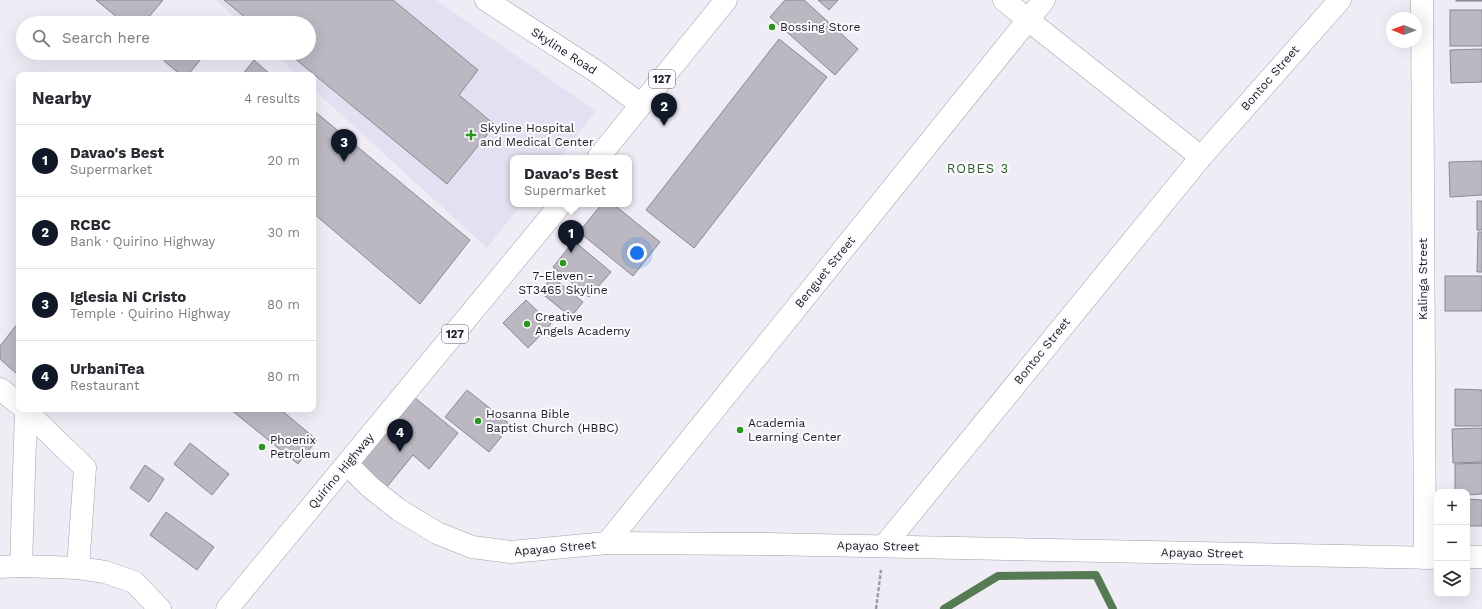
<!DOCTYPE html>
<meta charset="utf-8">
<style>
:root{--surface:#fff;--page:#f2f2f3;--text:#2b2b33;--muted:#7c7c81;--line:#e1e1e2;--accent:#111827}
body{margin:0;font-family:"Work Sans",sans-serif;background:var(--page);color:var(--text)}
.controls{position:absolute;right:12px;bottom:12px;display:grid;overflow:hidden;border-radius:8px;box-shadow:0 4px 16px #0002}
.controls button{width:36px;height:36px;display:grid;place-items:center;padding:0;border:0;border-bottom:1px solid var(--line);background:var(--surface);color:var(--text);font:20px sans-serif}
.compass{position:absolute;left:1386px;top:12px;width:36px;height:36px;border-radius:50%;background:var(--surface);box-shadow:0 4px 16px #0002;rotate:271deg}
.you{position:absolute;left:637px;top:253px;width:14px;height:14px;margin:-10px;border:3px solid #fff;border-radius:50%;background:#1a73e8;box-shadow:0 0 0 6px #1a73e833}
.badge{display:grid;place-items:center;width:26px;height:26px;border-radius:50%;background:var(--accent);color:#fff;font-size:13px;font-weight:700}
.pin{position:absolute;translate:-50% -33px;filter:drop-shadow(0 1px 2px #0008)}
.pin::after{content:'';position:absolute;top:21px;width:14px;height:12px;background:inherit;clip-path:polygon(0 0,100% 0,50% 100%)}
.popup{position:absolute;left:510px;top:155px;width:122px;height:52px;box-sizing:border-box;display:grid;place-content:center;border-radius:8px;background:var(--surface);filter:drop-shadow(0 1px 3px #0005);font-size:13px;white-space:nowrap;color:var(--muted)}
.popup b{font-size:15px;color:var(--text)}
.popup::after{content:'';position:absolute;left:50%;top:100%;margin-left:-8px;border:8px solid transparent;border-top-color:var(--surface)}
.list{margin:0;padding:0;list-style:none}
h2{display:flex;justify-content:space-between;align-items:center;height:52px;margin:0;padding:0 16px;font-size:17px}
h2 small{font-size:13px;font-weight:400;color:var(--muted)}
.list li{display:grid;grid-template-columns:26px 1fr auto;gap:12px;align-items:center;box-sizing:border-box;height:72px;padding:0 16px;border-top:1px solid var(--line)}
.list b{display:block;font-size:15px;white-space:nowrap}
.list p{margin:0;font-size:13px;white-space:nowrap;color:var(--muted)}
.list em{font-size:13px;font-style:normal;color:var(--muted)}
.icon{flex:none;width:22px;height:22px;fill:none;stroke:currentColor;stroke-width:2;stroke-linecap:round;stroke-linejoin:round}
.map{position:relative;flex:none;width:1482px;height:609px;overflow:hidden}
.search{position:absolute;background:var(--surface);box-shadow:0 4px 16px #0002;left:16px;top:16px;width:300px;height:44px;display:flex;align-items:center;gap:10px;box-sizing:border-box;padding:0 14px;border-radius:22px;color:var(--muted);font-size:15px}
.panel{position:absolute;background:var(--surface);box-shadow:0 4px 16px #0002;left:16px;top:72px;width:300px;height:340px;border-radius:8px}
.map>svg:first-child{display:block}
.built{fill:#e5e0f1}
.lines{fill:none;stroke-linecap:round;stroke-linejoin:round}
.stream{stroke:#567a53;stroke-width:8}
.building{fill:#bbb8c2;stroke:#8b8891}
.minor-casing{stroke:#a3a0aa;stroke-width:23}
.major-casing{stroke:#a3a0aa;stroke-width:23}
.path{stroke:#9d9ba3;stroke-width:2.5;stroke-dasharray:4 2;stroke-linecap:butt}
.minor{stroke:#fff;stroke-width:22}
.major{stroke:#fff;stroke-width:22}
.poi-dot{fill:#2a961f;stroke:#fcfafe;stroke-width:1.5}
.labels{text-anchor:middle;stroke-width:4;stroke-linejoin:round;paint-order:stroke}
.shield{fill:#fcfafe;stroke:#605f63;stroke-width:1}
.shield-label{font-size:11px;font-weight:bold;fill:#1d1c20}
.poi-label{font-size:12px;fill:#1d1c20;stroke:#fcfafe;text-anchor:start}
.street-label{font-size:12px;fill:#1d1c20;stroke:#fcfafe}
.neighbourhood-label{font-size:13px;letter-spacing:1px;fill:#2f612a;stroke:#fcfafe}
</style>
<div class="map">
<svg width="1482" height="609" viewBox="0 0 1482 609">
<rect width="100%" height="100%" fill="#efecf6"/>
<polygon class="built" points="216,0 436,0 596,111 559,158 513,158 513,204 522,204 487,248 313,89 313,75 298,75 274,53 309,53 309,23 241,23"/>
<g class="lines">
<polyline class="stream" points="944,609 998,576 1096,575 1113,609"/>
</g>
<g class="building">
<polygon points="96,0 163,0 144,23 124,23"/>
<polygon points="224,0 393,0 478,70 459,95 495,125 447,184 288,53 309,53 309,23 252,23"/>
<polygon points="785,0 804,0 858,49 835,75 770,17"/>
<polygon points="818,0 838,0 829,10"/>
<rect x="1456" y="0" width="26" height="1"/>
<rect x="1450" y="10" width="32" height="36"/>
<polygon points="779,39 827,77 694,248 646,210"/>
<polygon points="1482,49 1482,82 1451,83 1450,50"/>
<polygon points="170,53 204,53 205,54 188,75 181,75 164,61"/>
<polygon points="254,60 271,75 242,75"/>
<polygon points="313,110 470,240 420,304 313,213"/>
<polygon points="1482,161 1482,195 1450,197 1449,162"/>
<rect x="1477" y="201" width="5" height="29"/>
<polygon points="602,204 613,204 660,242 633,276 579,232"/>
<polygon points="1478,232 1482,232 1482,272 1477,272"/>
<polygon points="574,241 611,272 589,297 553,267"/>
<rect x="1445" y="276" width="37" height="35"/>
<polygon points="552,277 583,302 571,317 540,292"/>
<polygon points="526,300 551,324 528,348 503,323"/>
<polygon points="18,323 19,371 17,374 0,359 0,346"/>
<polygon points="1455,389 1482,390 1482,426 1455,426"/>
<polygon points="467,390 511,425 489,452 445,417"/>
<polygon points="414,397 458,433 429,469 413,455 386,488 358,465"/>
<polygon points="230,409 280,409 317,440 298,464"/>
<polygon points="1482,428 1482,462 1453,463 1452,429"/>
<polygon points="190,443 229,474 212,495 174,464"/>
<polygon points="1482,463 1482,494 1467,495 1467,492 1455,492 1455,464"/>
<polygon points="145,465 164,479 149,502 130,488"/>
<polygon points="1467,499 1482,500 1482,526 1467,526"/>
<polygon points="166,512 214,547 197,570 150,535"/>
</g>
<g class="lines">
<g class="minor-casing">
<g id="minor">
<polyline points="1004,0 1028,20 1201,157"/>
<polyline points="1422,0 1425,558"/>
<polyline points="0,389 19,404"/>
<polyline points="24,409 85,468 78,568"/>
<polyline points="347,464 370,487 399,510 437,533 472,547 511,552 607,543 767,544 1437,558"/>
<polyline points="607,543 1044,0"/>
<polyline points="884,546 1201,157 1340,0"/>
<polyline points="1467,557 1482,557"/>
<polyline points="21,566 26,410"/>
<polyline points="0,567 21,566 78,568 105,572 134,582 160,609"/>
</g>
</g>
<g class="major-casing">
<g id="major">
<polyline points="486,0 597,72 640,104"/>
<polyline points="598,158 726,0"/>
<polyline points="227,609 561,204"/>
</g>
</g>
<polyline class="path" points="876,609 881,570"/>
<use href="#minor" class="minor"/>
<use href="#major" class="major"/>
</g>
<g class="poi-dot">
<circle cx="772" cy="27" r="4"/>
<path d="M469 129h4v4h4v4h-4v4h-4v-4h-4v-4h4z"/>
<circle cx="563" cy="263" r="4"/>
<circle cx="527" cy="324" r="4"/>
<circle cx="478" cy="421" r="4"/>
<circle cx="740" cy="430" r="4"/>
<circle cx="262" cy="447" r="4"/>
</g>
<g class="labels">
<g class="shield">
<rect x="649" y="70" width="26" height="18" rx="3"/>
<rect x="442" y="325" width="26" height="18" rx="3"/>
</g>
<g class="shield-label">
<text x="662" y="83">127</text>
<text x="455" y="338">127</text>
</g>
<g class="poi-label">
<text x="780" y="31">Bossing Store</text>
<text x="480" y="132">Skyline Hospital<tspan x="480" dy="14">and Medical Center</tspan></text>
<text x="563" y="280" text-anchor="middle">7-Eleven -<tspan x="563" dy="14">ST3465 Skyline</tspan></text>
<text x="535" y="321">Creative<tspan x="535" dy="14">Angels Academy</tspan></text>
<text x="486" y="418">Hosanna Bible<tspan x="486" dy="14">Baptist Church (HBBC)</tspan></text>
<text x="748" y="427">Academia<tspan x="748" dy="14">Learning Center</tspan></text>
<text x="270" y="444">Phoenix<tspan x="270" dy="14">Petroleum</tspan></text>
</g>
<g class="street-label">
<text transform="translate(564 51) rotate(33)" y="4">Skyline Road</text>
<text transform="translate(1270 78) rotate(-49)" y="4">Bontoc Street</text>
<text transform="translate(825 272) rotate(-51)" y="4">Benguet Street</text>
<text transform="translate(1423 279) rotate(-90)" y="4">Kalinga Street</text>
<text transform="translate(1042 351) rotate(-51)" y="4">Bontoc Street</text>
<text transform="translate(341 471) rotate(-50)" y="4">Quirino Highway</text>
<text transform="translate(878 546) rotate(1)" y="4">Apayao Street</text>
<text transform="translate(555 548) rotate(-5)" y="4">Apayao Street</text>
<text transform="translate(1202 553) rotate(1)" y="4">Apayao Street</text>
</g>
<g class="neighbourhood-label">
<text x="978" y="173">ROBES 3</text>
</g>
</g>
</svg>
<div class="controls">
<button>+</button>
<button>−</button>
<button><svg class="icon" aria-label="layers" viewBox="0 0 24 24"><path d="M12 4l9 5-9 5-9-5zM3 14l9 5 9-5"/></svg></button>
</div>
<svg class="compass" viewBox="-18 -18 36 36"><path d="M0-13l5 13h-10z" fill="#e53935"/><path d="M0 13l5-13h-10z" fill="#7c7c81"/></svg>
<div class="you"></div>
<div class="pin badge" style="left:571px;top:253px">1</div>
<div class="popup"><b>Davao's Best</b>Supermarket</div>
<div class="pin badge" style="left:664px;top:126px">2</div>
<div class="pin badge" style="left:344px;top:162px">3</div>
<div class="pin badge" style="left:400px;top:452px">4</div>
<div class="search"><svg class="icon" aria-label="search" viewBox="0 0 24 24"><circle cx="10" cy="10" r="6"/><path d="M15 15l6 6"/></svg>Search here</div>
<section class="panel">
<h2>Nearby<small>4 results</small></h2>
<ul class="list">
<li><span class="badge">1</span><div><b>Davao's Best</b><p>Supermarket</p></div><em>20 m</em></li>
<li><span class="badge">2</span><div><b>RCBC</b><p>Bank · Quirino Highway</p></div><em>30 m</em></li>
<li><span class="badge">3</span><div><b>Iglesia Ni Cristo</b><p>Temple · Quirino Highway</p></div><em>80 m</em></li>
<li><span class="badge">4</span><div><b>UrbaniTea</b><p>Restaurant</p></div><em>80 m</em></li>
</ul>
</section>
</div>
